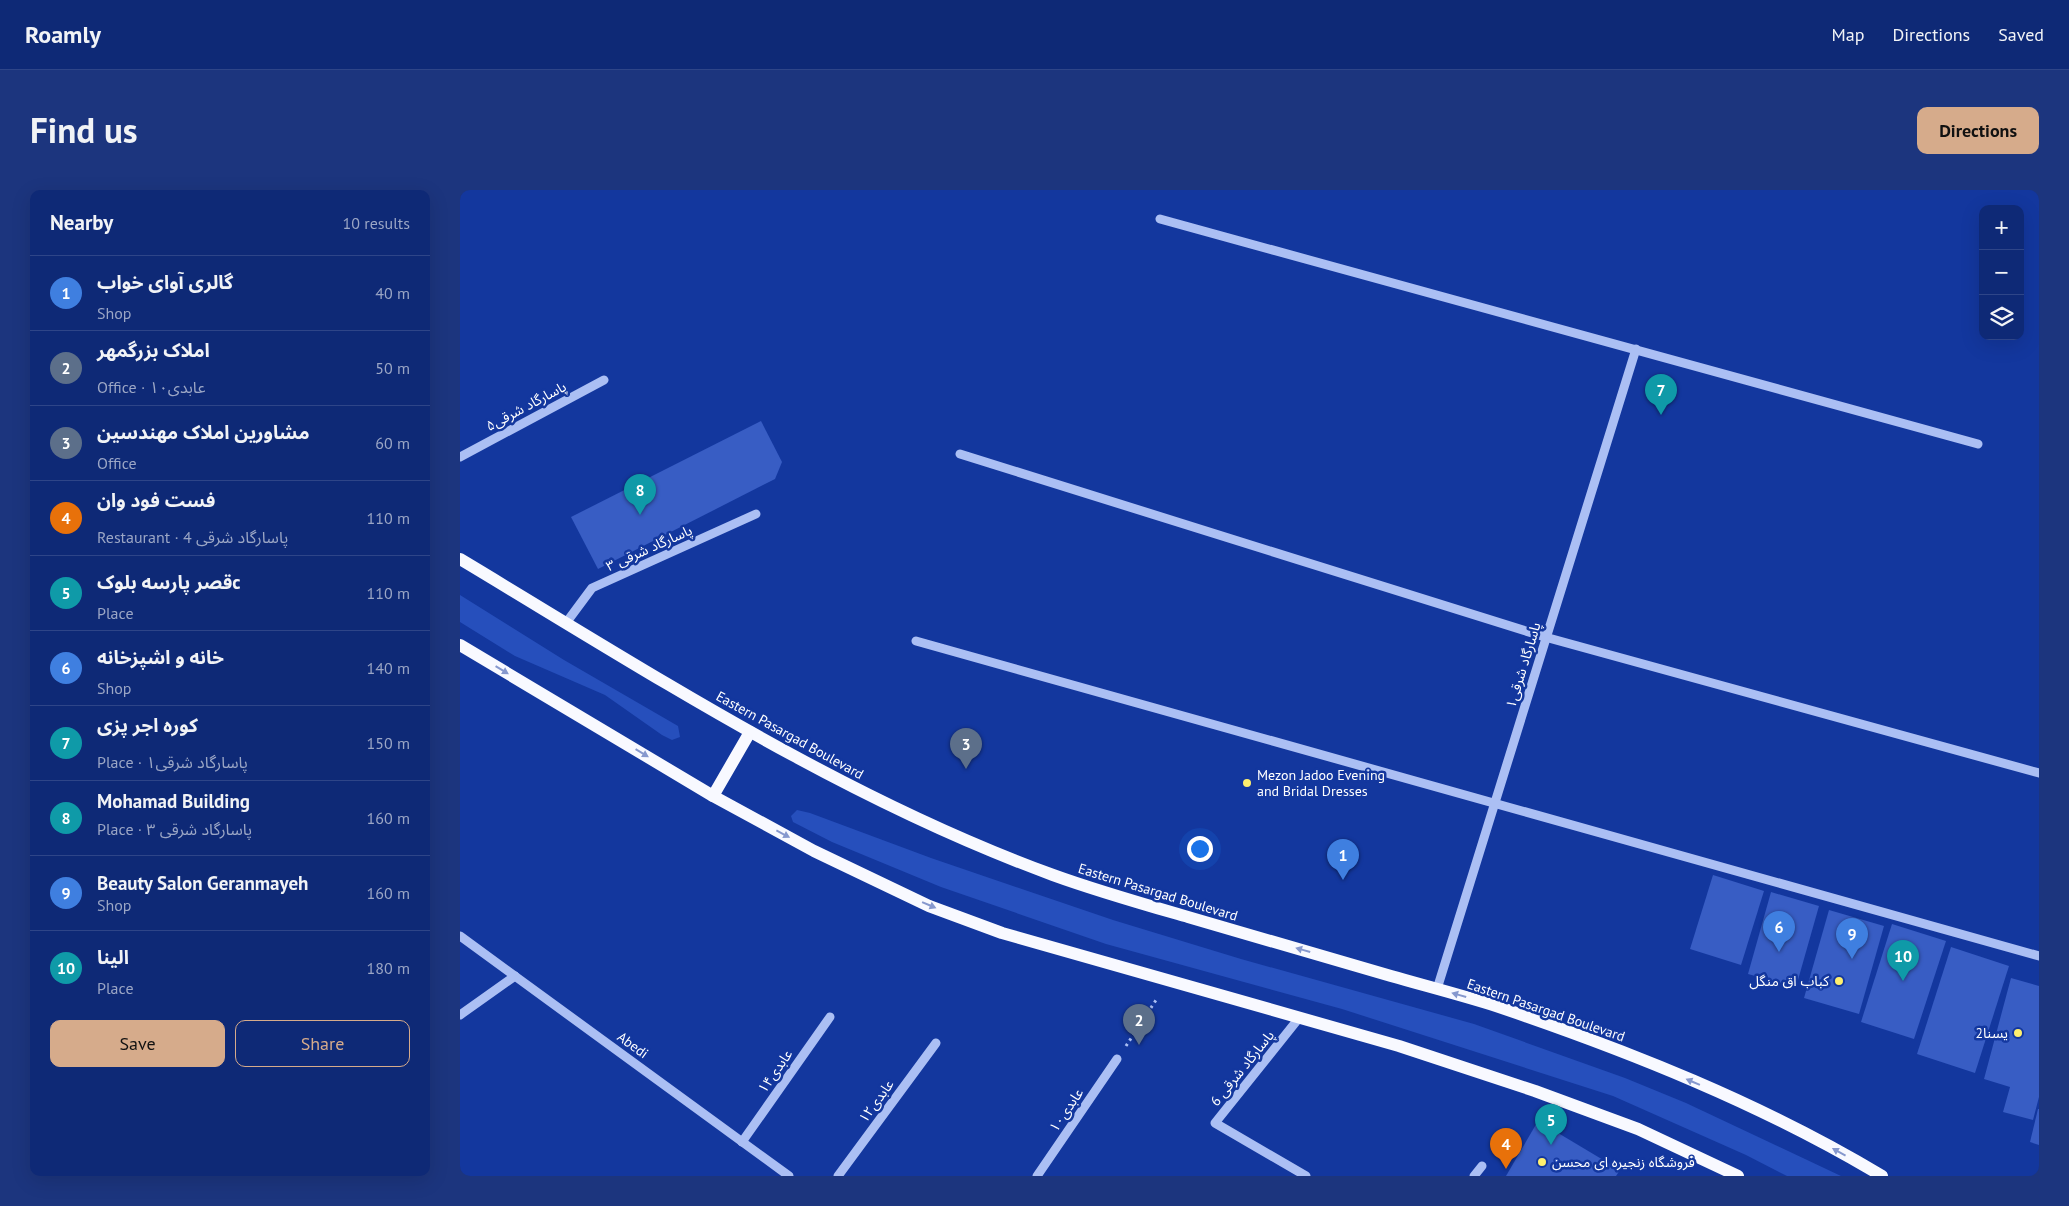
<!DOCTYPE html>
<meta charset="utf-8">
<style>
:root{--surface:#0e2976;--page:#1c357e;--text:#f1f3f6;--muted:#9ba6c5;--line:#2e4588;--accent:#d6ab8b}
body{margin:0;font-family:"PT Sans","Noto Sans Arabic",sans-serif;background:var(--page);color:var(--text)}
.controls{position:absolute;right:15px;top:15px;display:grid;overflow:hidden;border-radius:10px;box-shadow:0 5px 20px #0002}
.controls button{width:45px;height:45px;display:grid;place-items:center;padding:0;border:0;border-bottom:1px solid var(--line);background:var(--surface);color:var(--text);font:25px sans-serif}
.you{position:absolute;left:739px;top:658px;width:18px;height:18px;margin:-12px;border:4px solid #fff;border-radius:50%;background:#1a73e8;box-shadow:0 0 0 8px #1a73e833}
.badge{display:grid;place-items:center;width:32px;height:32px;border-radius:50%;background:var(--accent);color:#fff;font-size:16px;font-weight:700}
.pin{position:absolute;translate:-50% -41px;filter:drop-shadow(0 1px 2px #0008)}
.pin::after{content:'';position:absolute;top:26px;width:18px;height:15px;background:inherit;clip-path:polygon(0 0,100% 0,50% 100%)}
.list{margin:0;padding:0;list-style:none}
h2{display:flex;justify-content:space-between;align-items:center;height:65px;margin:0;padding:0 20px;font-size:21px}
h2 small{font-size:16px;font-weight:400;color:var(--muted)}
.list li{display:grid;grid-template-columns:32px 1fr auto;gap:15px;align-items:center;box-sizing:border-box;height:75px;padding:0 20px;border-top:1px solid var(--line)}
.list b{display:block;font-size:19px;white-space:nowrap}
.list p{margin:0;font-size:16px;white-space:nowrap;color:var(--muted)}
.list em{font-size:16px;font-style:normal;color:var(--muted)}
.actions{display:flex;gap:10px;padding:15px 20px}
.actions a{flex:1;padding:11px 0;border:1px solid var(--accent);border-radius:10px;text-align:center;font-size:18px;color:var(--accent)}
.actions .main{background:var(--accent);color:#111}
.icon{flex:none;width:28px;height:28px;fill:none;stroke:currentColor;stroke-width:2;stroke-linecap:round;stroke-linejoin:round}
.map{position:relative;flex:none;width:1579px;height:986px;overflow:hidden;border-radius:10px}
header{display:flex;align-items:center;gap:30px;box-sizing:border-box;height:70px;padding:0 25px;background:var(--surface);border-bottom:1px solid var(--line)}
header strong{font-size:24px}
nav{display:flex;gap:28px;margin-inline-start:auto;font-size:18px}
.intro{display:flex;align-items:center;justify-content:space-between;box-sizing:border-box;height:120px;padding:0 30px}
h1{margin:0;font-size:35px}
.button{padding:12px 22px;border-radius:10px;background:var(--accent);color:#111;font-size:18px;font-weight:700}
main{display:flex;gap:30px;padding:0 30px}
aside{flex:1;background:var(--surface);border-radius:10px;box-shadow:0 5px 20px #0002}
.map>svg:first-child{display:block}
.green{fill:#264fbc}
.building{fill:#385dc4}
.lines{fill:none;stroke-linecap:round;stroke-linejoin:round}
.path{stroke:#abbff4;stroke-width:3;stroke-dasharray:2.5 4;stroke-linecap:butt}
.minor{stroke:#abbff4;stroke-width:9}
.major{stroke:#f8f9ff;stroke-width:12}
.oneway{fill:#8698ce}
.poi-dot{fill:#ffef6e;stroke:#13379e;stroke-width:2}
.labels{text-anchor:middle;stroke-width:5;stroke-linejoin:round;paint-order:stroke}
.street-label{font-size:14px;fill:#fff;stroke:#13379e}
.poi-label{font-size:14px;fill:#fff;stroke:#13379e;text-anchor:start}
</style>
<header>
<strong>Roamly</strong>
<nav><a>Map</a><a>Directions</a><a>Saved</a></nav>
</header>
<div class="intro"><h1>Find us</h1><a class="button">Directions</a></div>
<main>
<aside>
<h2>Nearby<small>10 results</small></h2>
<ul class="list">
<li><span class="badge" style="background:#3f7fe0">1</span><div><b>گالری آوای خواب</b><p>Shop</p></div><em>40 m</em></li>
<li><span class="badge" style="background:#5c6f8a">2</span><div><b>املاک بزرگمهر</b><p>Office · عابدی۱۰</p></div><em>50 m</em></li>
<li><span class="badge" style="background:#5c6f8a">3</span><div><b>مشاورین املاک مهندسین</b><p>Office</p></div><em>60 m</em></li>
<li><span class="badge" style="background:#e8710a">4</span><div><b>فست فود وان</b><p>Restaurant · 4 پاسارگاد شرقی</p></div><em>110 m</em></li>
<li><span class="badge" style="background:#0f9aa8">5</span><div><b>قصر پارسه بلوکc</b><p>Place</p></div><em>110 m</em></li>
<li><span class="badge" style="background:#3f7fe0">6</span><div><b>خانه و اشپزخانه</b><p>Shop</p></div><em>140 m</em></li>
<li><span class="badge" style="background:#0f9aa8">7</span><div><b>کوره اجر پزی</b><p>Place · پاسارگاد شرقی۱</p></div><em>150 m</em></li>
<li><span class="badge" style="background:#0f9aa8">8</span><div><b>Mohamad Building</b><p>Place · پاسارگاد شرقی ۳</p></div><em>160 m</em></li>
<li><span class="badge" style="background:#3f7fe0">9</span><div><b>Beauty Salon Geranmayeh</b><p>Shop</p></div><em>160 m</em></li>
<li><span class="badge" style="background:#0f9aa8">10</span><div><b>الینا</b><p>Place</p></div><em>180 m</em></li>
</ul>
<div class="actions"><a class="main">Save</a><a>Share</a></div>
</aside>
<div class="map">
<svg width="1579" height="986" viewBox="0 0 1579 986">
<rect width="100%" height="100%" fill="#13379e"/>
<g class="green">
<polygon points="0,405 104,470 218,536 220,547 212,550 202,545 145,505 55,466 0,432"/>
<polygon points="337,620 350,623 471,668 653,730 781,769 1014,834 1165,888 1226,913 1381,986 1327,986 1286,965 1153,906 882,819 646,754 481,697 372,652 333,632 331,626"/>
</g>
<g class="building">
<polygon points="301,231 322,272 315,289 138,379 111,327"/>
<polygon points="1253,685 1304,701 1281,775 1230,759"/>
<polygon points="1311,702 1359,716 1336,797 1288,784"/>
<polygon points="1369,720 1424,736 1399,824 1344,808"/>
<polygon points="1432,734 1486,751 1454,849 1401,832"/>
<polygon points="1491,757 1549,776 1515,883 1457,864"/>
<polygon points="1551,788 1579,796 1579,907 1573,930 1543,922 1550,897 1524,889"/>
<polygon points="1578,919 1579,919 1579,955 1570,952"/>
<polygon points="1078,931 1160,980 1156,986 1046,986"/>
</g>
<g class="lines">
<polyline class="path" points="666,856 698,807"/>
<g class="minor">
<polyline points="700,29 1518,254"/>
<polyline points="500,264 1085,447 1579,583"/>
<polyline points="0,267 144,190"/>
<polyline points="106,433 132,398 296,324"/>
<polyline points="456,451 1579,766"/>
<polyline points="0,746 329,986"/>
<polyline points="977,799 1176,159"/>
<polyline points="0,825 55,786"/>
<polyline points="839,828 755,933 846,986"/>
<polyline points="282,952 370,827"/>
<polyline points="378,986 476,853"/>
<polyline points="577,986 657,869"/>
<polyline points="1014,986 1022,976"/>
</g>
<g class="major">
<path d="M0,369C192,484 382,608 593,685C637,701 683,714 728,727C795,746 863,766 931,786C966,796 1001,805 1036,816C1169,861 1302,914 1422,986"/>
<polyline points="0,455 253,606 354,661 469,716 542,743 939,856 1075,901 1178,939 1278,986"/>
<polyline points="253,606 290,542"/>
</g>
</g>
<defs><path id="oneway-solid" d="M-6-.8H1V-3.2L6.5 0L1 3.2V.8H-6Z" transform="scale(1.25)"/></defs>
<g class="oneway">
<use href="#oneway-solid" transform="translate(42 480) rotate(31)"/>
<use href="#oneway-solid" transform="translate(182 563) rotate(31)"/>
<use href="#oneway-solid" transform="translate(323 644) rotate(28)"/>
<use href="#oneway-solid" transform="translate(469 715) rotate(23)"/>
<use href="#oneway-solid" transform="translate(843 760) rotate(-164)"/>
<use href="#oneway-solid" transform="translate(999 805) rotate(-164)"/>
<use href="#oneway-solid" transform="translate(1233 892) rotate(-157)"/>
<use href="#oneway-solid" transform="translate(1379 962) rotate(-151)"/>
</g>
<g class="poi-dot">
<circle cx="787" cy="593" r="5"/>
<circle cx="1379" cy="791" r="5"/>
<circle cx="1558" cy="843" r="5"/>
<circle cx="1082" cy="972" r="5"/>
</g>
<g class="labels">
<g class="street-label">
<text transform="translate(66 216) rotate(-28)" y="5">پاسارگاد شرقی۵</text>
<text transform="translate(189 358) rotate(-24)" y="5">پاسارگاد شرقی ۳</text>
<text transform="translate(1063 475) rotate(-73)" y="5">پاسارگاد شرقی۱</text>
<text transform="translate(330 545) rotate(29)" y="5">Eastern Pasargad Boulevard</text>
<text transform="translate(698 702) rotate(17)" y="5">Eastern Pasargad Boulevard</text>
<text transform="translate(1086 820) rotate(19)" y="5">Eastern Pasargad Boulevard</text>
<text transform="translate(173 855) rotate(36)" y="5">Abedi</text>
<text transform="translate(782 878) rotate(-51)" y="5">6 پاسارگاد شرقی</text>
<text transform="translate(315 881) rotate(-55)" y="5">عابدی۱۴</text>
<text transform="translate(416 911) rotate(-54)" y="5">عابدی۱۲</text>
<text transform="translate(606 920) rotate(-56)" y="5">عابدی۱۰</text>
</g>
<g class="poi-label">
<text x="797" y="590">Mezon Jadoo Evening<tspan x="797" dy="16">and Bridal Dresses</tspan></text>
<text x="1369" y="796" text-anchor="end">کباب اق منگل</text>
<text x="1548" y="848" text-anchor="end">یسنا2</text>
<text x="1092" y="977">فروشگاه زنجیره ای محسن</text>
</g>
</g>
</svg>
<div class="controls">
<button>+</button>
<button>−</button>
<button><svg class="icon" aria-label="layers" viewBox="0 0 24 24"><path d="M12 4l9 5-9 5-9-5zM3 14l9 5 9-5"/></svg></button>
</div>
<div class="you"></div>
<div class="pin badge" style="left:883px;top:690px;background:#3f7fe0">1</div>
<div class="pin badge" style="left:679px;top:855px;background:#5c6f8a">2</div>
<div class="pin badge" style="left:506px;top:579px;background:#5c6f8a">3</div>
<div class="pin badge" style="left:1046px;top:979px;background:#e8710a">4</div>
<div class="pin badge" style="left:1091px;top:955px;background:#0f9aa8">5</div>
<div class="pin badge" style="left:1319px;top:762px;background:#3f7fe0">6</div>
<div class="pin badge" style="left:1201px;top:225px;background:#0f9aa8">7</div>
<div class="pin badge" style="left:180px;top:325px;background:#0f9aa8">8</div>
<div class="pin badge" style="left:1392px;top:769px;background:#3f7fe0">9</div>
<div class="pin badge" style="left:1443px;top:791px;background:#0f9aa8">10</div>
</div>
</main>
